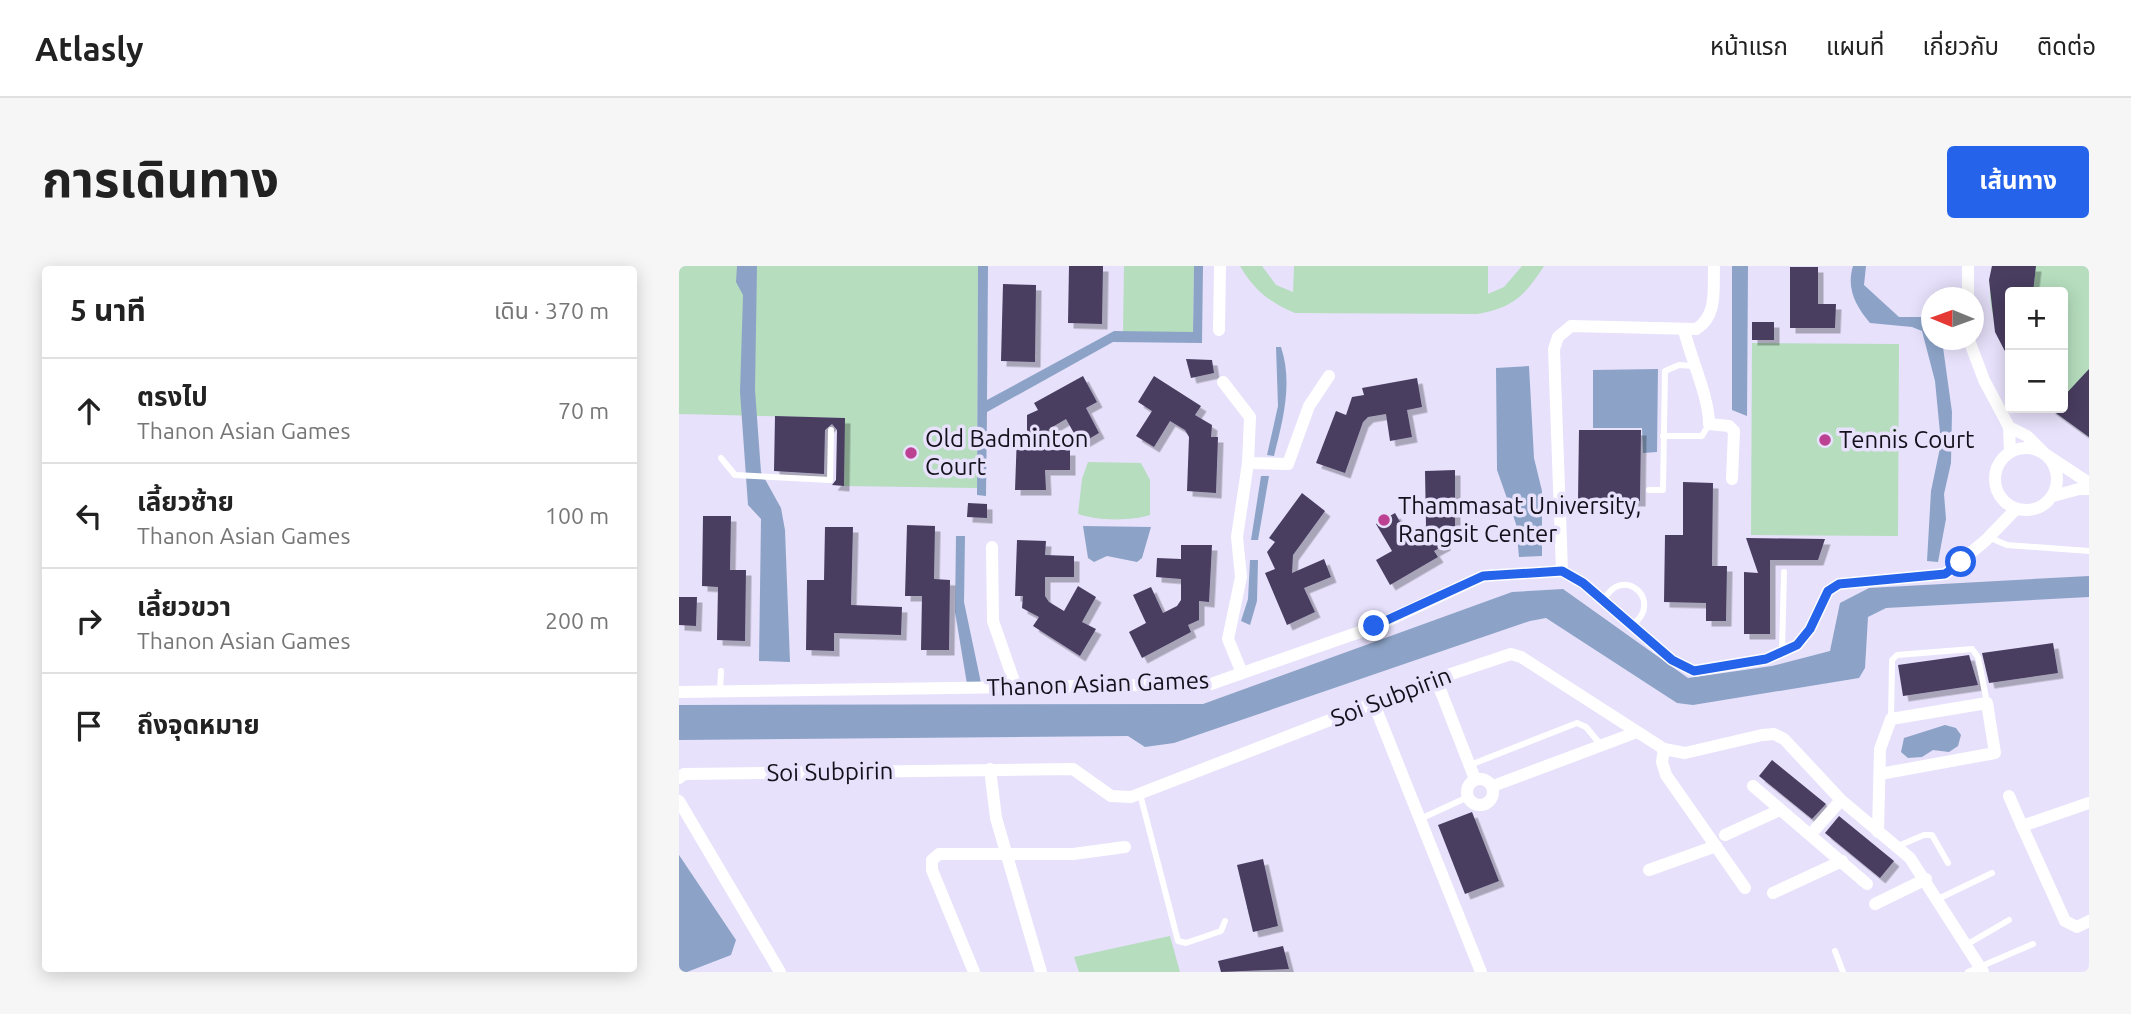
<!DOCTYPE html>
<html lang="th">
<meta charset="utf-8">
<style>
:root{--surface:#fff;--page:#f6f6f6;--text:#222;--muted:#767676;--line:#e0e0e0;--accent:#2563eb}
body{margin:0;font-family:Ubuntu,"Noto Sans Thai",sans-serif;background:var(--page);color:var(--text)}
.controls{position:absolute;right:21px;top:21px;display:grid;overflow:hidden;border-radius:7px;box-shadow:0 4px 18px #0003}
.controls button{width:63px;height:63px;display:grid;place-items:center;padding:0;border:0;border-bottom:2px solid var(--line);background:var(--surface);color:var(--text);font:35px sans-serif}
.compass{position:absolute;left:1242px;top:21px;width:63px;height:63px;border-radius:50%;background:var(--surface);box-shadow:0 4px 18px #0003;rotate:271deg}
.stop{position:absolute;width:21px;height:21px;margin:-16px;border:5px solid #2563eb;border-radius:50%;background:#fff}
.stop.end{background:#2563eb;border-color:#fff;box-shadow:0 2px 7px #0008}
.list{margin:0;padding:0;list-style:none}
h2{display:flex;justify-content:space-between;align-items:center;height:91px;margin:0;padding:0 28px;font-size:30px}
h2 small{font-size:23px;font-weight:400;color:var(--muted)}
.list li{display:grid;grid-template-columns:46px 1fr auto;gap:21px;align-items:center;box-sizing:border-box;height:105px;padding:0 28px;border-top:2px solid var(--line)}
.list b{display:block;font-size:26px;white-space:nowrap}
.list p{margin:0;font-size:23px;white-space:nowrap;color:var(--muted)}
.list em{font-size:23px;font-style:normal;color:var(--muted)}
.icon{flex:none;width:38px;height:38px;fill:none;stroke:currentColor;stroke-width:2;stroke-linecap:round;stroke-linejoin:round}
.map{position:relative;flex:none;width:1410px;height:706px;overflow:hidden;border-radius:7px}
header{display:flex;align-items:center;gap:42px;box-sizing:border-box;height:98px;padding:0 35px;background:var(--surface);border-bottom:2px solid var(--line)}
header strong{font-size:33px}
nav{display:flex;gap:38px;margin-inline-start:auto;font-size:24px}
.intro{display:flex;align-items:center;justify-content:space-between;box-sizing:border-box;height:168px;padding:0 42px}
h1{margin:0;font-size:49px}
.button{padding:18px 32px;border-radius:7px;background:var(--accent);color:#fff;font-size:24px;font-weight:700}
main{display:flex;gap:42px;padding:0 42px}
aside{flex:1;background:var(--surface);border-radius:7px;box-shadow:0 4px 18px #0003}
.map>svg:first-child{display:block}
.green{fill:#b6ddbe}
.water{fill:#8ca3c7}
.building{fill:#483e61;filter:url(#shadow)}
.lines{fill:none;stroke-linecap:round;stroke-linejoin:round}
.service{stroke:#fff;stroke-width:6}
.minor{stroke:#fff;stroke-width:12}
.route{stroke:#2563eb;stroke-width:9}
.poi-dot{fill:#bc4192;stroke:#e7e1fb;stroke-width:2.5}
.labels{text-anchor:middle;stroke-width:7;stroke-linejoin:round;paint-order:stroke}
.poi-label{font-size:24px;fill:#14111c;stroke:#e7e1fb;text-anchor:start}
.street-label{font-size:24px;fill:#14111c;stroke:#e7e1fb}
</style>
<header>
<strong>Atlasly</strong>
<nav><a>หน้าแรก</a><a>แผนที่</a><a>เกี่ยวกับ</a><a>ติดต่อ</a></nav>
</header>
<div class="intro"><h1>การเดินทาง</h1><a class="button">เส้นทาง</a></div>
<main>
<aside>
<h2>5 นาที<small>เดิน · 370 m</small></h2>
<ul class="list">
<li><svg class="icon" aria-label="ahead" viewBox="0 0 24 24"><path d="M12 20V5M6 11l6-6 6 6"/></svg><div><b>ตรงไป</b><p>Thanon Asian Games</p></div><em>70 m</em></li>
<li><svg class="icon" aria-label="left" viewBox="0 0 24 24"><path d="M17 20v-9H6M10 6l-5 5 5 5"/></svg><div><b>เลี้ยวซ้าย</b><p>Thanon Asian Games</p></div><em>100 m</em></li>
<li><svg class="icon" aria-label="right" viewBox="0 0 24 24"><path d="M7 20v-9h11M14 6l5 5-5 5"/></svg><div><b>เลี้ยวขวา</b><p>Thanon Asian Games</p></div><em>200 m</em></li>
<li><svg class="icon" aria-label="arrive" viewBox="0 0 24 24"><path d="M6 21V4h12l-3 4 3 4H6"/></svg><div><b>ถึงจุดหมาย</b></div></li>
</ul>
</aside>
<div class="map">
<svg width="1410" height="706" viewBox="0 0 1410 706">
<defs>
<filter id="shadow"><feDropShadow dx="5.5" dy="5.5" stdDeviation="0" flood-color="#0004"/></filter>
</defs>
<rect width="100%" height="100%" fill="#e7e1fb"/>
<g class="green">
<polygon points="0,0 299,0 298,222 165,220 165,152 0,148"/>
<polygon points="445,0 515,0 514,67 444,66"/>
<path d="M561,0H583L597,19L614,26L615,0H809V28L825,21L843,0H865C846,30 833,42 798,48L616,47C590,36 575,24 561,0Z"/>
<path d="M1313,0H1410V171L1370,142H1384V26H1331V95C1316,65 1306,34 1313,0Z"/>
<polygon points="1073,77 1220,78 1219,270 1072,269"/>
<path d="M409,196L462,197L471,214V249C451,255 419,255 399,248L403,213Z"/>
<polygon points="491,670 501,706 400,706 395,691"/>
</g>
<g class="water">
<polygon points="58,0 78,0 76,124 82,206 102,242 106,264 111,396 80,395 82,253 69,239 61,126 64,29 57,16"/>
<polygon points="299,0 309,0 308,134 435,65 514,66 515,0 524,0 523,77 434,76 308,146 307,230 298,229"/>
<polygon points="1053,0 1069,0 1068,150 1053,144"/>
<path d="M1174,0H1187L1185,19L1220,51H1252V74H1263L1273,146L1272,197L1265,228L1267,253L1259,296L1248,295L1252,225L1262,177L1256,115L1243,65L1233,61L1191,57C1177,40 1167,23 1174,0Z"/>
<path d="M597,81H602C614,117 604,154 595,190L588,189L599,140Z"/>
<polygon points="850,100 855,192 863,225 863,290 840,291 837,258 818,204 817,102"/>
<polygon points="979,103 978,186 964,187 963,162 914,162 914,104"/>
<polygon points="582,210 590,210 579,274 572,274"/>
<polygon points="404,260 472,261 463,292 458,296 428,290 415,296 409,292"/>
<polygon points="277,270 286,270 285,336 302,417 288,418 276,346"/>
<polygon points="571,294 579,294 578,335 571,359 562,355 569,333"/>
<polygon points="1410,310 1410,331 1207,342 1189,351 1186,402 1180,412 1014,439 998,437 867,352 851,355 495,477 466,481 449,470 0,474 0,439 524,438 833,326 884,323 1009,412 1093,400 1151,385 1161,337 1190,322"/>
<polygon points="1266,459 1277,462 1282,469 1279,480 1270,486 1254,484 1243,491 1229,492 1222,486 1225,472"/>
<polygon points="0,589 57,674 52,689 8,706 0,706"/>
</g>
<g class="building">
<polygon points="390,0 424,0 423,58 389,57"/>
<polygon points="1313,0 1357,0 1354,26 1331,26 1331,95 1316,66 1310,14"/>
<polygon points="1111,1 1139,1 1139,38 1157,38 1156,62 1111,62"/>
<polygon points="324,18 357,19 356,96 322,95"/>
<rect x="1073" y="56" width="22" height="18"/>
<polygon points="507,93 533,94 535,107 512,112"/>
<polygon points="1410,103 1410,171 1370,142 1384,142 1384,131"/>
<polygon points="404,110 418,136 407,142 420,167 401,178 387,153 370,163 366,184 391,184 391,204 366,204 367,224 336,224 338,168 348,168 348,149 359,144 355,137"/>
<polygon points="475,110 522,140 516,149 533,159 532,171 539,171 537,227 508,225 510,171 506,164 491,155 475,181 457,170 473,145 459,136"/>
<polygon points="738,112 743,141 728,144 733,171 711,175 707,148 689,151 684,156 666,207 637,197 657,145 667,149 673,131 685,129 683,122"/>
<polygon points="96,150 166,152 165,220 153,219 157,214 158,164 153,158 146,164 145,208 95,205"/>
<polygon points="900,164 962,164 961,235 899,234"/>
<polygon points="776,204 776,260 766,260 766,279 755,285 759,291 711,319 697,294 713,285 697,258 716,247 731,273 744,266 747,260 746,205"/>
<polygon points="1004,216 1034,217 1033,300 1048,300 1047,355 1027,355 1027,337 985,336 986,269 1004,269"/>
<polygon points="623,227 646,245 614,289 613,307 645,293 652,311 625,322 636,346 608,359 586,307 596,303 588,286 596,276 590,272"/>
<polygon points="289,237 308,238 308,252 288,251"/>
<polygon points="24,250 52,250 51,304 67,304 66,375 38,374 39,321 23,320"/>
<polygon points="228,259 256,260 255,313 271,314 270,384 242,384 243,330 226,330"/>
<polygon points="146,261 174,261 172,339 223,341 222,369 155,367 155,385 127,384 128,314 145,314"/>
<polygon points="1067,272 1146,273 1139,294 1091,294 1091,368 1065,368 1065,306 1079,307"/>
<polygon points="338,274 367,275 366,289 395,290 395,311 366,311 366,330 370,336 385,345 399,320 417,331 403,356 417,363 401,390 354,360 360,351 343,342 344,330 336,330"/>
<polygon points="502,279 533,279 530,336 520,335 520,354 509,359 512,366 463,392 450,366 467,357 454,329 472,321 484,347 498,340 502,334 502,313 477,311 478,292 502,293"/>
<polygon points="0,331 18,331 17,360 0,359"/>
<polygon points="1374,377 1379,407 1310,417 1303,387"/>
<polygon points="1290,389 1299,419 1224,430 1219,399"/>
<polygon points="1093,494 1147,538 1133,553 1080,510"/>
<polygon points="793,546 820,615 786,628 759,559"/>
<polygon points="1160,550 1215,595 1201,612 1146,567"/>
<polygon points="584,593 599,660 574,666 558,599"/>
<polygon points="604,680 610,703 542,706 539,695"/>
</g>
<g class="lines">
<g class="service">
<polyline points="984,170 1023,170 1030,158"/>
<polyline points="42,192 56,209 151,214 152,164"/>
<polyline points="970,224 984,224 986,105 1000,99 1014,100"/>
<polyline points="1309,271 1328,279 1410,285"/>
<path d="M925,334C944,297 986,336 953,359"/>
<polyline points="1103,385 1105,306"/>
<polyline points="41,425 42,405"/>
<polyline points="1212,453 1213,394 1218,389 1293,383 1299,391 1308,437"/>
<polyline points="791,499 898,457 907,461 921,478"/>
<polyline points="461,528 499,675 507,677 542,665 546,655"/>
<polyline points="741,553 789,531"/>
<polyline points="1219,580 1245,569 1253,569 1269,597"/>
<polyline points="1259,633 1313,607"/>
<polyline points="1287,679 1330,654"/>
<polyline points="1156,685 1164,706"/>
<polyline points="1289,706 1354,678"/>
</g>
<g class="minor">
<polyline points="1289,0 1289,32"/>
<polyline points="540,64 541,0"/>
<path d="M1005,64C1012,93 1030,131 1030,158L1050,160L1055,165L1053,213"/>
<polyline points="1290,74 1305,114 1330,161 1331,186"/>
<polyline points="544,116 571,151 569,197 558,271 562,311 549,373 563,407"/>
<polyline points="1330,161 1348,170 1366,188 1410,217"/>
<circle cx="1347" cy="213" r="31"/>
<polyline points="569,197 609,198 630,140 650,110"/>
<polyline points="1374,230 1400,223 1410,223"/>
<polyline points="313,281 314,355 337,421"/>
<path d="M883,305L875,83L879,71L892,60L1017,63C1039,50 1034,23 1035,0"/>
<polyline points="757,413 796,513"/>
<polyline points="0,426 532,418 695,361 804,310 883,305 904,317 993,394 1015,405 1087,393 1118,379 1131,363 1149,325 1160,318 1266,308 1306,275 1337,243"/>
<polyline points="695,438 802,706"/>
<polyline points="985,483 983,496 987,509 1066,622"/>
<polyline points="311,503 317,552 362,706"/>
<polyline points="0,512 5,508 394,503 432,530 452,531 757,413 832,388 842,391 985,483 1006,487 1083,469 1095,468 1105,473 1162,534 1231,592 1304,706"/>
<circle cx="801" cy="526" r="13"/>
<polyline points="814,520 958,466"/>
<polyline points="1074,520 1188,618"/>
<polyline points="1330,530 1343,560"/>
<polyline points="0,535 101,706"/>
<polyline points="1410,537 1343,560 1386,655 1398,661 1410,655"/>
<polyline points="1199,566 1201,483 1212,453 1308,437 1316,487 1201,508"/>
<polyline points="1132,568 1162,534"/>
<polyline points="1046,569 1101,544"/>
<polyline points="970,604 1037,580"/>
<polyline points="1094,627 1163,595"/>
<polyline points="1196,638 1247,613"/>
<polyline points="295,706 253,604 253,594 260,588 394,588 446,581"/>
</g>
</g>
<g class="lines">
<polyline class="route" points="695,360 804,310 883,305 904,317 993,394 1015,405 1087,393 1118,379 1131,363 1149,325 1160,318 1266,308 1282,296"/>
</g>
<g class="poi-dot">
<circle cx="1146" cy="174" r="7"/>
<circle cx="232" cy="187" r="7"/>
<circle cx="705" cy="254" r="7"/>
</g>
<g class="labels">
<g class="poi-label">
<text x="246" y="181">Old Badminton<tspan x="246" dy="28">Court</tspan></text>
<text x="1160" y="182">Tennis Court</text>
<text x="719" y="248">Thammasat University,<tspan x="719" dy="28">Rangsit Center</tspan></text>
</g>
<g class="street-label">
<text transform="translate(419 418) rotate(-2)" y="8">Thanon Asian Games</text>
<text transform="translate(712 431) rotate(-21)" y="8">Soi Subpirin</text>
<text transform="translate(151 506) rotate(-1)" y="8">Soi Subpirin</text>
</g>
</g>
</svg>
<div class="controls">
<button>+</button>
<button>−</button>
</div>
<svg class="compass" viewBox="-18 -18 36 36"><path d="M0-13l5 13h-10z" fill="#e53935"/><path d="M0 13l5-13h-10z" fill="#767676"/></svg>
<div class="stop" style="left:1282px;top:296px"></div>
<div class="stop end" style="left:695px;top:360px"></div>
</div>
</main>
